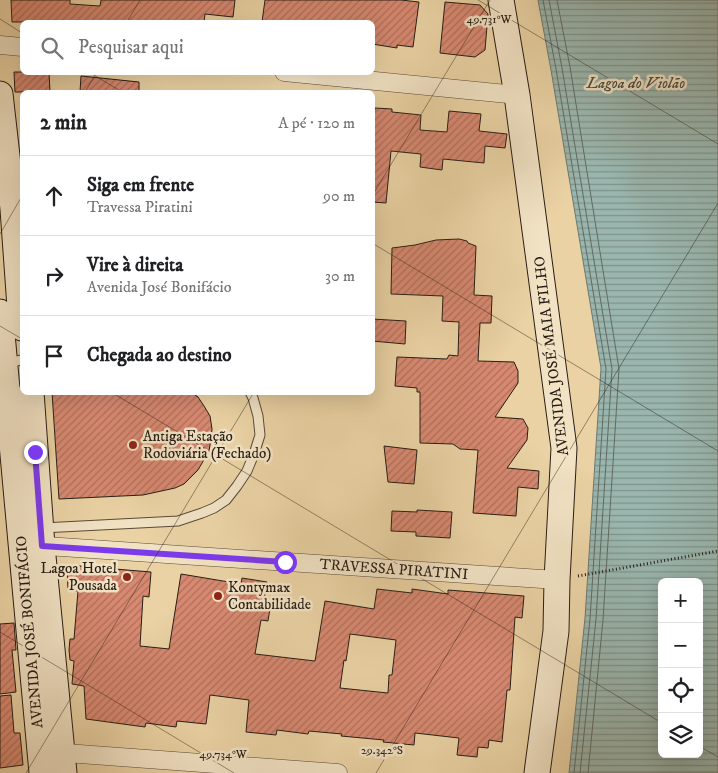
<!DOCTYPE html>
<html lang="pt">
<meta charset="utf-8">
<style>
:root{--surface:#fff;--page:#f6f6f6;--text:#202124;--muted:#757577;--line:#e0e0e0}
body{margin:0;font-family:"IM FELL DW Pica",serif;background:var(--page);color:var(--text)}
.controls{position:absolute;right:15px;bottom:15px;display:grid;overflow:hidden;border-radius:8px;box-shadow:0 5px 20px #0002}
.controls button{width:45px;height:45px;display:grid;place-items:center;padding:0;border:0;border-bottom:1px solid var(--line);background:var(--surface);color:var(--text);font:25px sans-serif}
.stop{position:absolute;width:15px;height:15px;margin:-11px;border:4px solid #7c3aed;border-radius:50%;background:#fff}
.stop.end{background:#7c3aed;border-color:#fff;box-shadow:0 1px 5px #0008}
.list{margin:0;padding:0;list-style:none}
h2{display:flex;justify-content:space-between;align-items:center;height:65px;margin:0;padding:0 20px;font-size:21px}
h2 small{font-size:16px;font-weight:400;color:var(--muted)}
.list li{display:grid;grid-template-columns:32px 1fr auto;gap:15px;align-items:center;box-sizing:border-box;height:80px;padding:0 20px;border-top:1px solid var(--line)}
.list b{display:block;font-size:19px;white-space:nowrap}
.list p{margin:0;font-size:16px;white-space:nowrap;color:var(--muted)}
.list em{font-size:16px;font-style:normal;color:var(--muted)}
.icon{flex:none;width:28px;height:28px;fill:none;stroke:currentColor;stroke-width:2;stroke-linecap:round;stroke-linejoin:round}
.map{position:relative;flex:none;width:718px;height:773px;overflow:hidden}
.search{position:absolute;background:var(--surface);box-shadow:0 5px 20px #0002;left:20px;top:20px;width:355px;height:55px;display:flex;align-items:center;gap:12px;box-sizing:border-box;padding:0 18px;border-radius:8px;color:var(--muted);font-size:19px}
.panel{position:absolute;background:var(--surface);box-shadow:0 5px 20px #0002;left:20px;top:90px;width:355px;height:305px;border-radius:8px}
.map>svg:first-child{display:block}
.water{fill:url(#water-rules);stroke:#6c7971;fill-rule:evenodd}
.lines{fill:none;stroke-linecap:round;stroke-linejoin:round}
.shore{stroke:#616a62;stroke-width:1}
.building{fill:url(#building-hatch);stroke:#281d15;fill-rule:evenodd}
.lane-casing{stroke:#584a39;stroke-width:11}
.street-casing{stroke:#584a39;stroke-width:19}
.secondary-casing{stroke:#281d15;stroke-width:27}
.path{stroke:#281d15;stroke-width:3;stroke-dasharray:1 2.5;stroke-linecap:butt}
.lane{stroke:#f1e2c4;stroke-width:9}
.street{stroke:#f1e2c4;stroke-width:18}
.secondary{stroke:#f1e2c4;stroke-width:25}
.route{stroke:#7c3aed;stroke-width:6}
.ticks{fill:none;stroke:#281d15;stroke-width:1;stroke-opacity:0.45}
.poi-dot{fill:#8f2418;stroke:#f1e2c4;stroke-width:2}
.labels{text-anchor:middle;stroke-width:5;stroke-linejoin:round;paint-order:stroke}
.street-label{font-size:15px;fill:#281d15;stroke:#f1e2c4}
.poi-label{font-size:15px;fill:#281d15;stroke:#f1e2c4;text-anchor:start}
.water-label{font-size:16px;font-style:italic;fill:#4a4b43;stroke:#f1e2c4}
.ticks-label{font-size:12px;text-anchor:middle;fill:#281d15;stroke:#f1e2c4;stroke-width:5;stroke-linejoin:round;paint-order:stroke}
</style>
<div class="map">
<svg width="718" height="773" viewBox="0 0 718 773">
<defs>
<pattern id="water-rules" width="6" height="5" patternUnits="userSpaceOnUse" patternTransform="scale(1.25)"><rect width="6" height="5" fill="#9ab6ae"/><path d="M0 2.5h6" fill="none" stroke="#7e938c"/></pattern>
<pattern id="building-hatch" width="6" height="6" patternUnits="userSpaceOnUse" patternTransform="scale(1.25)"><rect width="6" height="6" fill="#d88971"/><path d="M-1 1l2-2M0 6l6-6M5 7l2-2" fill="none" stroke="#af6f5c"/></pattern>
</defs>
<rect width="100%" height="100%" fill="#ead2a4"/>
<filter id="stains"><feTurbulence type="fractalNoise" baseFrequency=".004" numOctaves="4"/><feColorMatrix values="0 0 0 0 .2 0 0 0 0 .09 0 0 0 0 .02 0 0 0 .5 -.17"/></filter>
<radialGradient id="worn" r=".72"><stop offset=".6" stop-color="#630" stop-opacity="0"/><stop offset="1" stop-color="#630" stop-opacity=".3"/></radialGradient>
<path class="water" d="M538,0H718V773H569L585,618L601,368L551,70ZM662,582H699V754H662Z"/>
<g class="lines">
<g class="shore">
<polyline points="543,0 556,69 606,369 590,619 574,773"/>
<polyline points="549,0 562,68 612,369 596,619 580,773"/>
<polyline points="557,0 570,67 619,369 603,620 588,773"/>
</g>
</g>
<g class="building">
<polygon points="11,0 70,0 70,4 100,6 101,0 235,0 233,17 205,14 204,22 12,22"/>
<polygon points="265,0 401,0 419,2 413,47 397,45 397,48 372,44 372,22 262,22"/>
<polygon points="445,2 480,5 488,14 485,50 475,57 440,53"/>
<polygon points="14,72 49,72 50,92 15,92"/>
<polygon points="81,76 139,82 139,92 80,92"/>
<polygon points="375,108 392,109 392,112 421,115 420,130 447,132 449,111 481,114 479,131 507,134 505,148 485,146 484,163 443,159 442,170 420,167 421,154 391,151 386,203 372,202 372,130"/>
<polygon points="459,239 467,241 468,243 476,246 474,295 492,296 491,323 480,323 478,361 514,362 518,371 518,383 495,417 523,419 528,428 527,440 507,468 539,471 538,489 518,487 516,516 473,513 478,450 460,449 453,444 420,443 420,392 417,392 417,388 395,386 397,357 447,359 449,355 458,356 459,322 442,321 443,296 391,294 392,248 415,245 436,240"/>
<polygon points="372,319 406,321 405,344 372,341"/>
<polygon points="52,392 191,392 198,397 204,406 210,416 212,429 211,439 209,451 198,470 184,484 175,488 143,495 59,499"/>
<polygon points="384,446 417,450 414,484 388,482"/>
<polygon points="417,510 452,512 450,538 416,536 416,532 391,531 392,511 417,512"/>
<path d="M67,565L151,572L149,597L143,596L140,646L169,649L181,574L241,584L242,578L267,582L264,601L271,602L268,621L261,620L255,654L315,661L325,601L374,609L377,589L412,593V589L448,594V590L524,596L522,618L515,617L510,690H507L502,742L489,740L488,748L478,747L477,757L457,755L459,738L415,733L414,745L383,742L384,740L341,736L342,734L309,731L308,734L277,730L276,735L246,732L249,700L210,695L206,724L177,721L176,727L146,723L145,727L86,719L84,686L72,684L74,661L70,660L69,650L70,639H74L78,591L68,590ZM350,634L396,640L392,675H389L388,693L340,688L344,660L346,661Z"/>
<polygon points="14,623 16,650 12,650 16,692 0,694 0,624"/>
<polygon points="11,695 14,733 20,733 23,765 0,768 0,696"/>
</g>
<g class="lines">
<g class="lane-casing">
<g id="lane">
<polyline points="5,363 22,360"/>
<polyline points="42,528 178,521 202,513 214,508 226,500 237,486 247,471 254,454 260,435 258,416 253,398 250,392"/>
</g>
</g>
<g class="street-casing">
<g id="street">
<polyline points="0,45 22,47"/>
<polyline points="284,72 517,95"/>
<polyline points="31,545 557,580"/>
<polyline points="52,752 338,773"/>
</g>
</g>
<g class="secondary-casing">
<g id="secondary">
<polyline points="501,0 517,95 564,448 557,580 556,631 537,773"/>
<polyline points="0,94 13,209 20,307 22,328"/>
<polyline points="0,312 42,773"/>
<polyline points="31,392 42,546 64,773"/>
</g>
</g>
<polyline class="path" points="578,576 718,551"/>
<use href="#lane" class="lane"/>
<use href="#street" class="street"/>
<use href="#secondary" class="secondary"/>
</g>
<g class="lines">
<polyline class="route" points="35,452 42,546 285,562"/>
</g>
<path class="ticks" d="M478,0L718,144M0,19L22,33M127,22L140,0M89,72L122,92M85,92L97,72M372,196L490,0M0,234L22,196M372,243L718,451M0,326L22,339M111,392L662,723M0,632L234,773M699,746L718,757M26,773L254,392M376,773L718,203"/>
<g class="poi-dot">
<circle cx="133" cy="445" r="5"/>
<circle cx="127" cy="577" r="5"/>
<circle cx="218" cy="596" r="5"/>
</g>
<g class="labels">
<g class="street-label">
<text transform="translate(551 356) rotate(-97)" y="5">AVENIDA JOSÉ MAIA FILHO</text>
<text transform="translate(394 569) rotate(4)" y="5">TRAVESSA PIRATINI</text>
<text transform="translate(29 632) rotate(-95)" y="5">AVENIDA JOSÉ BONIFÁCIO</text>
</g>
<g class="poi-label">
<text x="143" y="441">Antiga Estação<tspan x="143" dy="17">Rodoviária (Fechado)</tspan></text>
<text x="117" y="573" text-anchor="end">Lagoa Hotel<tspan x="117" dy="17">Pousada</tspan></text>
<text x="228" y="592">Kontymax<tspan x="228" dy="17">Contabilidade</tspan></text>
</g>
<g class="water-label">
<text x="636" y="88">Lagoa do Violão</text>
</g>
</g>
<g class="ticks-label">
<text x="489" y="23">49.731°W</text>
<text x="382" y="754">29.342°S</text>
<text x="223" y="758">49.734°W</text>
</g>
<rect width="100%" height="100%" filter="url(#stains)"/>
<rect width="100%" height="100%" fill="url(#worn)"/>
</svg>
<div class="controls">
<button>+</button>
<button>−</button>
<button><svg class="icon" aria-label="locate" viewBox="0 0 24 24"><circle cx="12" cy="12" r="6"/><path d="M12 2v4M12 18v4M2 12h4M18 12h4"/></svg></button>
<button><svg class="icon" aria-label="layers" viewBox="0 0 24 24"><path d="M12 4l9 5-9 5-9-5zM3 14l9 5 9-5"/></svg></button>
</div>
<div class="stop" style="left:285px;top:562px"></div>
<div class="stop end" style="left:35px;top:452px"></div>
<div class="search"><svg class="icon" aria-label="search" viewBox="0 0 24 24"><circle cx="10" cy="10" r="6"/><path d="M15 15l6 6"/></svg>Pesquisar aqui</div>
<section class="panel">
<h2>2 min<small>A pé · 120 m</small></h2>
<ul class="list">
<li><svg class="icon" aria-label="ahead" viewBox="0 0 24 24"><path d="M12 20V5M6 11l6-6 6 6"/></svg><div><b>Siga em frente</b><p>Travessa Piratini</p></div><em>90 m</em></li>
<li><svg class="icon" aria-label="right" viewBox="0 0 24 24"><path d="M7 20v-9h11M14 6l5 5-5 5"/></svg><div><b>Vire à direita</b><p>Avenida José Bonifácio</p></div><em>30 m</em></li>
<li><svg class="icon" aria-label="arrive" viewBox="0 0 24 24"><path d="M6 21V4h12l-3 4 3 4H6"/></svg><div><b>Chegada ao destino</b></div></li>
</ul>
</section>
</div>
